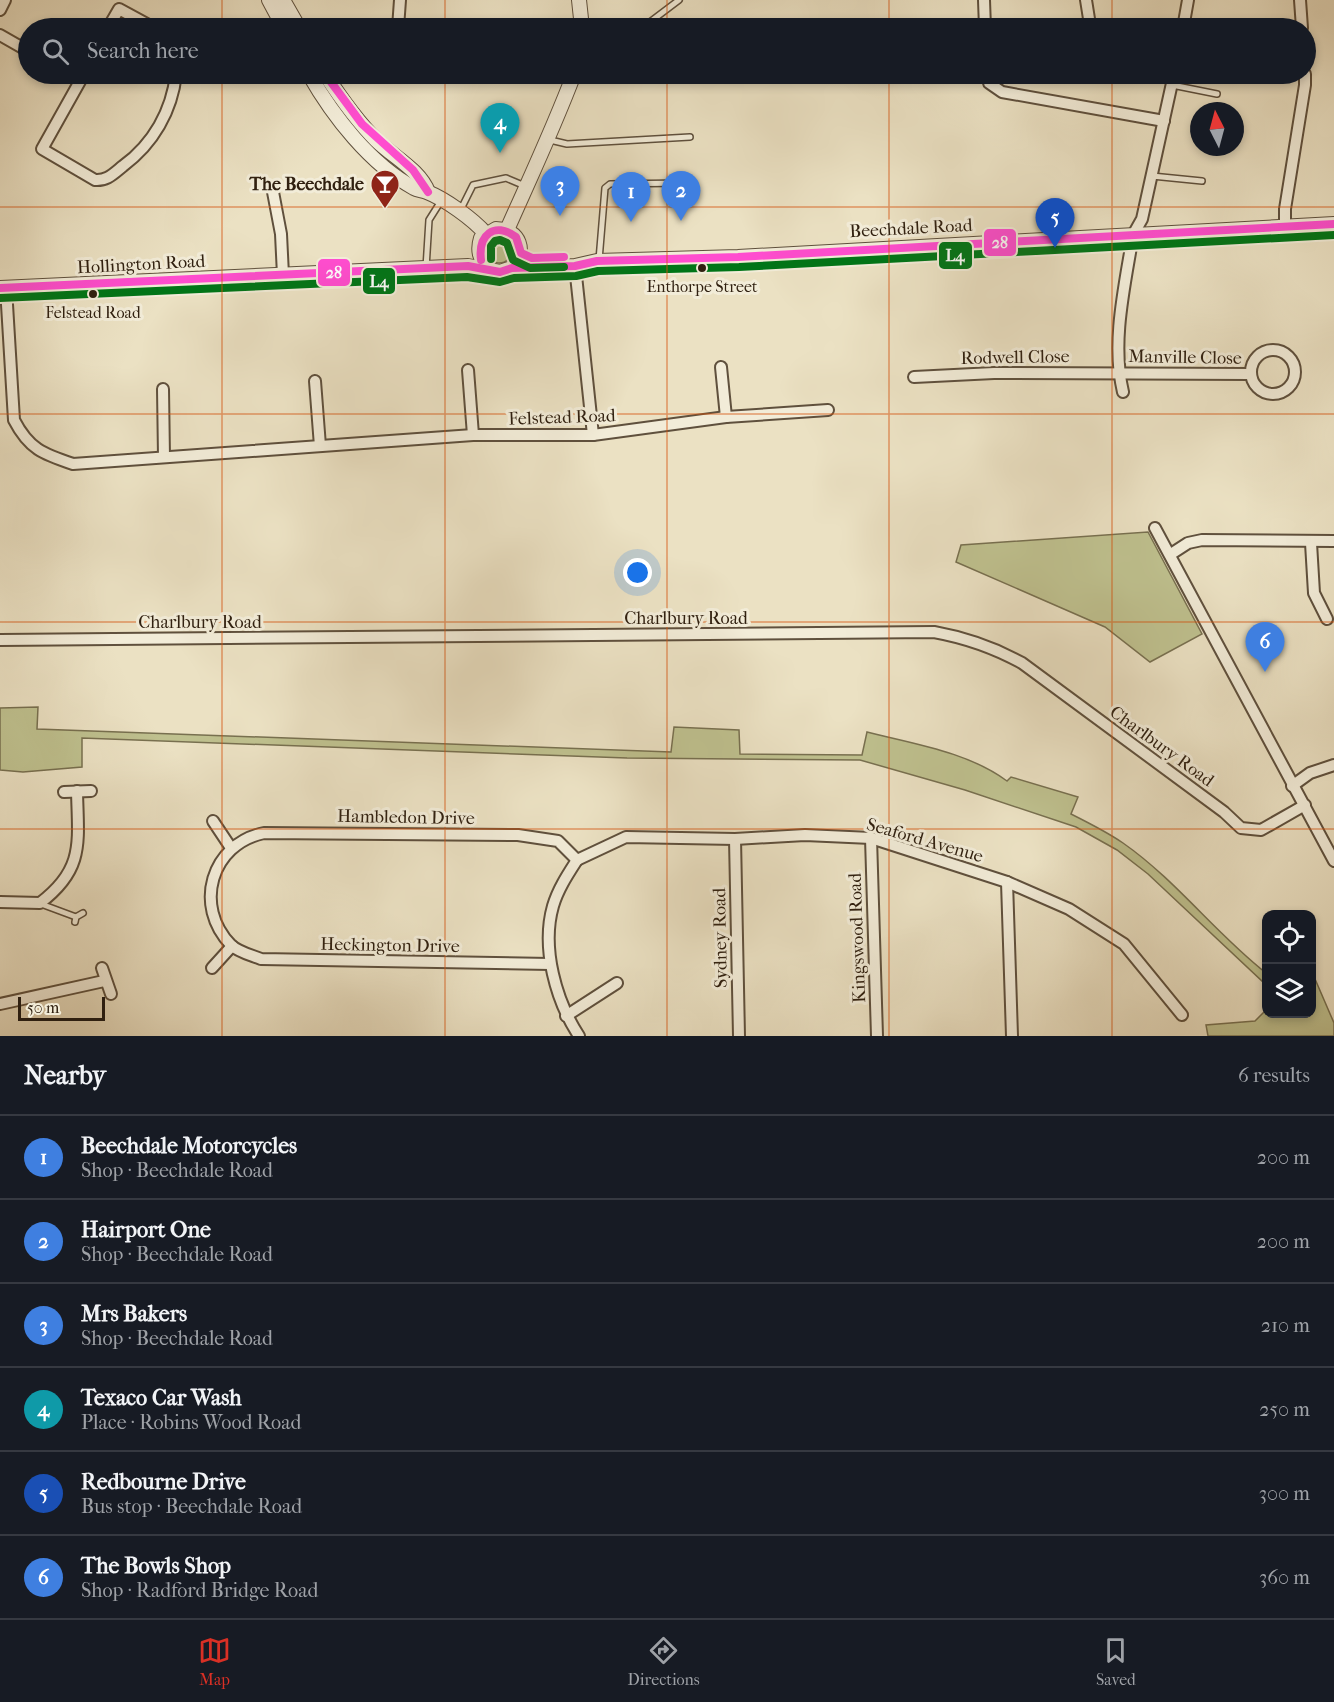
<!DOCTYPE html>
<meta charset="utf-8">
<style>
:root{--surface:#171b24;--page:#20242c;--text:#f1f3f6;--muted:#9ea1a6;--line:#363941;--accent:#d93025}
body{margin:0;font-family:"IM FELL French Canon",serif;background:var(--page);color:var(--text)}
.controls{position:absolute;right:18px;bottom:18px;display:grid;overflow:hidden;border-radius:12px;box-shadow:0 3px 9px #0003}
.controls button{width:54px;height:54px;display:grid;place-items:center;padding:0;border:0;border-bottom:2px solid var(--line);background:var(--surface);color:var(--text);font:30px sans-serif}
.compass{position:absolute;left:1190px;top:102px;width:54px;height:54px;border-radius:50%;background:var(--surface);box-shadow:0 3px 9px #0003;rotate:354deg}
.scale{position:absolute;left:18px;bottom:15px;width:87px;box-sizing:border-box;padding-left:6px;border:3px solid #302010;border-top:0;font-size:16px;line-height:21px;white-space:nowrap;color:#302010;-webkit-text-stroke:4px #f2ecd8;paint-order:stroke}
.you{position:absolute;left:638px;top:573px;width:21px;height:21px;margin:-15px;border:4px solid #fff;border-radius:50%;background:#1a73e8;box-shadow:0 0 0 9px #1a73e833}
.badge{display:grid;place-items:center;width:39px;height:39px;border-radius:50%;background:var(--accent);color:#fff;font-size:20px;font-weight:700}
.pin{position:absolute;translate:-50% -50px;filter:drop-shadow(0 2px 3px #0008)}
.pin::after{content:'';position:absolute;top:32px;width:21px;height:18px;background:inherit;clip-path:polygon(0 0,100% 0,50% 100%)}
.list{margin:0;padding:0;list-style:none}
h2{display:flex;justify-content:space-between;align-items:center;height:78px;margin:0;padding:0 24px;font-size:26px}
h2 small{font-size:20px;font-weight:400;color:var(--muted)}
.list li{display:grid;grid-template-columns:39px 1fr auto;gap:18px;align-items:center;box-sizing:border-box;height:84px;padding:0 24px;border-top:2px solid var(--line)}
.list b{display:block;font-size:22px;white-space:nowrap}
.list p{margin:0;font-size:20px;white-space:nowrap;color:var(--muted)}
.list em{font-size:20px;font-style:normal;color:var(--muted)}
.icon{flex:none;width:33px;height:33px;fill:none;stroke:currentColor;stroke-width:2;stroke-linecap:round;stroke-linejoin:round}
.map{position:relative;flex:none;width:1334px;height:1036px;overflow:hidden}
.search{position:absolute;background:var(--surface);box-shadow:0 3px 9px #0003;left:18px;right:18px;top:18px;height:66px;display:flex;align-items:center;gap:15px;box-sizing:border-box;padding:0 21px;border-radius:33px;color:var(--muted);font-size:22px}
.sheet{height:582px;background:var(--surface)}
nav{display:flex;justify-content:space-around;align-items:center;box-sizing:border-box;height:84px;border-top:2px solid var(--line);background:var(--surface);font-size:16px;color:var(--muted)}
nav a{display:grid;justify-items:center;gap:3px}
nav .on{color:var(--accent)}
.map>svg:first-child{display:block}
.green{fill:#bfc18f;stroke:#787050;stroke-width:1.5}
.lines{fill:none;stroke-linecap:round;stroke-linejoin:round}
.service-casing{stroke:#5f503d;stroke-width:8}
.minor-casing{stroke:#5f503d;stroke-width:14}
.tertiary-casing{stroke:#5f503d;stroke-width:16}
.service{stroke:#f2ecd8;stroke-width:5}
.minor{stroke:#f2ecd8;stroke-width:10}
.tertiary{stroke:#f2ecd8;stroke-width:14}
.bus-1-casing{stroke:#f2ecd8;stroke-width:12}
.bus-2-casing{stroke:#f2ecd8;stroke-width:12}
.bus-1{stroke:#ff4dcf;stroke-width:8}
.bus-2{stroke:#007517;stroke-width:8}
.grid{fill:none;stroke:#d6530c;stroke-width:1.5;stroke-opacity:0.55}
.bus-dot{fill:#302010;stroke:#f2ecd8;stroke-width:2}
.labels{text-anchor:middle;stroke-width:6;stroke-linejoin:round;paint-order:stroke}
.bus-label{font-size:16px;fill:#302010;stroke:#f2ecd8}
.poi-label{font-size:18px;font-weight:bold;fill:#302010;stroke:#f2ecd8;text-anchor:end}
.street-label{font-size:18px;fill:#302010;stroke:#f2ecd8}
.line-badge{stroke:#f2ecd8;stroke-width:2}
.badge-label{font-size:16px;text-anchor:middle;font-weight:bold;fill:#fff}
</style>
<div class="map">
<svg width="1334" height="1036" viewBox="0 0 1334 1036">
<rect width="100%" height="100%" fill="#ebe1c3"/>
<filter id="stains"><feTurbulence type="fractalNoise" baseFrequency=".00333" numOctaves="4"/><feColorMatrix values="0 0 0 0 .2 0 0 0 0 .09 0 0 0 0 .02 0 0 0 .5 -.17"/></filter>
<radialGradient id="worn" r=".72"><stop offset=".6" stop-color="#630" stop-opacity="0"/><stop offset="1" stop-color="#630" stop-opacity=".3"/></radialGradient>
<g class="green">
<circle cx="499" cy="250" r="13"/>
<polygon points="1148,532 1202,634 1150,662 1105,627 956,562 961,545"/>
<path d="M38,707L37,729L671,752L674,727L739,730L740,754L862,755L867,732C914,744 968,752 1007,781L1011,777L1078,797L1071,814C1089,823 1107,832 1123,843C1176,880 1216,934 1266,973V979L1262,981L1148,874L1117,850L1076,827L965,790L860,760L627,758L82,738V767L23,772L0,770V708Z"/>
<polygon points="1312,972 1334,1023 1334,1036 1208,1036 1206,1025 1255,1021 1266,1010 1266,1014 1312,1014"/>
</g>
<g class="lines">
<g class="service-casing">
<g id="service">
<polyline points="642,28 679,0"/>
<polyline points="1172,85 1217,94"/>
<polyline points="550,140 567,144 690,137"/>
<polyline points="1152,176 1202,181"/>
<polyline points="460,211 473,185 506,178 525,186"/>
<polyline points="599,260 605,188 610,184 685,183"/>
<polyline points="426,268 429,220 441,201"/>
<polyline points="41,904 76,917"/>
<polyline points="75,922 76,917 83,913"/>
</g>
</g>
<g class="minor-casing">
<g id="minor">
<polyline points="984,0 985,28"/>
<polyline points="1086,0 1090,25"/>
<polyline points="1300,0 1302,28"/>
<polyline points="0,10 5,0"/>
<polyline points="108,28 119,9 154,28"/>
<polyline points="398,28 400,0"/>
<polyline points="1183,28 1188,0"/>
<polyline points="0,35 28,51"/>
<path d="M84,74L42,149L95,180C107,181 113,174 123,166C153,144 172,111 176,74"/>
<polyline points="988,74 989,83 1002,92 1164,121"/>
<polyline points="273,192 281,234 283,275"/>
<polyline points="1285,225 1285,209 1305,85 1305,74"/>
<polyline points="575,266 593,435"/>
<path d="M6,288L14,420C29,449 43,454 73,464L473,435H593L726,417L828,410"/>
<circle cx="1273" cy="372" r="22"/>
<polyline points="721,367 726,417"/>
<polyline points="468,370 473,435"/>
<polyline points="914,377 994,373 1251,374"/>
<polyline points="315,381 320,446"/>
<polyline points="163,389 164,457"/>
<path d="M1123,392C1111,342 1125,285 1133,235L1142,219L1174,74"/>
<polyline points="1155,528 1334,861"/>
<polyline points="1311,543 1314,593 1327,619"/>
<polyline points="1171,554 1188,543 1202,540 1334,541"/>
<path d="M0,640L934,632C967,638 993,647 1022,663L1224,812L1241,828L1261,830L1305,805"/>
<polyline points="1292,786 1310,773 1334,765"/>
<polyline points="64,792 91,791"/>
<polyline points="213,821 231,848"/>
<polyline points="871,838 877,1036"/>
<polyline points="735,839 739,1036"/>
<polyline points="577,860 626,837 735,839 805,835 871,838 1007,882 1069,909 1124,944 1182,1015"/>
<path d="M577,860C568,874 558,889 553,906C541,948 556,1001 579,1036"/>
<polyline points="1007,882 1012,1036"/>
<path d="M0,902L40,903C85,869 78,842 77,791"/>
<path d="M550,964L261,959C251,955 238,952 231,945C193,906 211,844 264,833L518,835L558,841L577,860"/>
<polyline points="102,968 111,994"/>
<polyline points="212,968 232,946"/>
<polyline points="0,1004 104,981"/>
<polyline points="566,1016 617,983"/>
</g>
</g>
<g class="tertiary-casing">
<g id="tertiary">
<polyline points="269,0 284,28"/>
<polyline points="283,0 299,28"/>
<polyline points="579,0 582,28"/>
<path d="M309,74C333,116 370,164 414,188C418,190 422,190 427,192C445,199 473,219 486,234"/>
<path d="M325,74C340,97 356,120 376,140C393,157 420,170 428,192"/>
<path d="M507,230C530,178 554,127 574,74"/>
<polyline points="512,268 575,266 597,261 738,257 1334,224"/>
<path d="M0,288L468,266L500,272L512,268C527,252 520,229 496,229L481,238C477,251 480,259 488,269"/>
</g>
</g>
<use href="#service" class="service"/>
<use href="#minor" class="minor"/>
<use href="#tertiary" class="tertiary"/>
<g class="bus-1-casing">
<g id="bus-1">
<polyline points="325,74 362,124 413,170 428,192"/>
<path d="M481,260C478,235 494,221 516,237L521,253L532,258L564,257"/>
<polyline points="0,288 468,266 500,272 512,268 575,266 597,261 738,257 1334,224"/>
</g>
</g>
<g class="bus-2-casing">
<g id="bus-2">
<polyline points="491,259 491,246 495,241 500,240 507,243 513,260 530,268 564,267"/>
<polyline points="0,298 467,277 500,282 514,278 576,276 598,271 739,267 1334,235"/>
</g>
</g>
<use href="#bus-1" class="bus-1"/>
<use href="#bus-2" class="bus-2"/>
</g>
<path class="grid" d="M222,0V28M445,0V28M667,0V28M889,0V28M1112,0V28M222,74V1036M445,74V1036M667,74V1036M889,74V1036M1112,74V1036M0,207H1334M0,414H1334M0,622H1334M0,829H1334"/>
<defs>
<g id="bar-pin" transform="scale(1.5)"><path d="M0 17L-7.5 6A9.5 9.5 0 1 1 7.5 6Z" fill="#8f2418" stroke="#f2ecd8"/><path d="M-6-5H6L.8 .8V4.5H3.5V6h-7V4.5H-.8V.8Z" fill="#fff"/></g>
</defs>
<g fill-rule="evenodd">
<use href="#bar-pin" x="385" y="184"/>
</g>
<g class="bus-dot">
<circle cx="702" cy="268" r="5"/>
<circle cx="93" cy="294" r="5"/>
</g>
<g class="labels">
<g class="bus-label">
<text x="702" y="292">Enthorpe Street</text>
<text x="93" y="318">Felstead Road</text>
</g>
<g class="poi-label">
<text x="364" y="190">The Beechdale</text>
</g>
<g class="street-label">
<text transform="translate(911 228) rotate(-3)" y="6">Beechdale Road</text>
<text transform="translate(141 264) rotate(-3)" y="6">Hollington Road</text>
<text transform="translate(1015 357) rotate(-1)" y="6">Rodwell Close</text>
<text transform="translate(1185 357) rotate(1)" y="6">Manville Close</text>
<text transform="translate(562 417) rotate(-2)" y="6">Felstead Road</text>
<text x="686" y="624">Charlbury Road</text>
<text x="200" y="628">Charlbury Road</text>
<text transform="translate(1162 746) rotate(36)" y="6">Charlbury Road</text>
<text transform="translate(406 817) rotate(1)" y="6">Hambledon Drive</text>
<text transform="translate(925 840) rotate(16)" y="6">Seaford Avenue</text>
<text transform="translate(720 938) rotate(-91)" y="6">Sydney Road</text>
<text transform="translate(857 938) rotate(-92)" y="6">Kingswood Road</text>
<text transform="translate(390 945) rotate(1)" y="6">Heckington Drive</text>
</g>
</g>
<g class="line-badge">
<rect x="983" y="228" width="34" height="29" rx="6" fill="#ff4dcf"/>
<rect x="938" y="241" width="35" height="29" rx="6" fill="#007517"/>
<rect x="317" y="258" width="34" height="29" rx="6" fill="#ff4dcf"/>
<rect x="362" y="267" width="34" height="28" rx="6" fill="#007517"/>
</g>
<g class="badge-label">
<text x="1000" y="248">28</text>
<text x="955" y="261">L4</text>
<text x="334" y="278">28</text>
<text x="379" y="287">L4</text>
</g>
<rect width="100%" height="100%" filter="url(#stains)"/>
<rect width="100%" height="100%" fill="url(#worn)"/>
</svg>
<div class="controls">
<button><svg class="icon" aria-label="locate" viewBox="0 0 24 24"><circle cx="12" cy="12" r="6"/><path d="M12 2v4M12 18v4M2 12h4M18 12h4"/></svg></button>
<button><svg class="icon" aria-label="layers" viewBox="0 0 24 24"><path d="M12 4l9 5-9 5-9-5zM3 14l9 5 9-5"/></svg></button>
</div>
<svg class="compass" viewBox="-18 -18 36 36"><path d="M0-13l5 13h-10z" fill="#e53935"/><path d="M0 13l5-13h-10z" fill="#9ea1a6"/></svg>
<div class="scale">50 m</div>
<div class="you"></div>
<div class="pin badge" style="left:631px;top:222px;background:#3f7fe0">1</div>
<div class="pin badge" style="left:681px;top:221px;background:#3f7fe0">2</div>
<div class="pin badge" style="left:560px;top:216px;background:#3f7fe0">3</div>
<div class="pin badge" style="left:500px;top:153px;background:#0f9aa8">4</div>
<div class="pin badge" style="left:1055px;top:248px;background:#1a4fb4">5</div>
<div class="pin badge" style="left:1265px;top:672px;background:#3f7fe0">6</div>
<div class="search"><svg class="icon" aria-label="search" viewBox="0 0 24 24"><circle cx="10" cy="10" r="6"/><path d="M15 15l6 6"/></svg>Search here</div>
</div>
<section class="sheet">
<h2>Nearby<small>6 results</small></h2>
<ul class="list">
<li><span class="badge" style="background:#3f7fe0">1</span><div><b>Beechdale Motorcycles</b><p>Shop · Beechdale Road</p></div><em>200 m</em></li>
<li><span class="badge" style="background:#3f7fe0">2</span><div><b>Hairport One</b><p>Shop · Beechdale Road</p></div><em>200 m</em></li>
<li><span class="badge" style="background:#3f7fe0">3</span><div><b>Mrs Bakers</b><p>Shop · Beechdale Road</p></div><em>210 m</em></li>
<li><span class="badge" style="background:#0f9aa8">4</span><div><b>Texaco Car Wash</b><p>Place · Robins Wood Road</p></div><em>250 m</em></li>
<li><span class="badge" style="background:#1a4fb4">5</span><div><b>Redbourne Drive</b><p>Bus stop · Beechdale Road</p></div><em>300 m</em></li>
<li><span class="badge" style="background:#3f7fe0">6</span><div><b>The Bowls Shop</b><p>Shop · Radford Bridge Road</p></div><em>360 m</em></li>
</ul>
</section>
<nav>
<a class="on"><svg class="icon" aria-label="map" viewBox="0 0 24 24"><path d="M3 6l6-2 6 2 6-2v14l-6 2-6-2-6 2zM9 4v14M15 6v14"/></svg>Map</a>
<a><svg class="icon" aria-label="directions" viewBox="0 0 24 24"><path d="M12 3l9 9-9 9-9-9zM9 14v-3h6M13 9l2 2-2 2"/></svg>Directions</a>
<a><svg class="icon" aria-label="saved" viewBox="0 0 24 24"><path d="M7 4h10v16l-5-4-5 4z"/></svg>Saved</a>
</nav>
